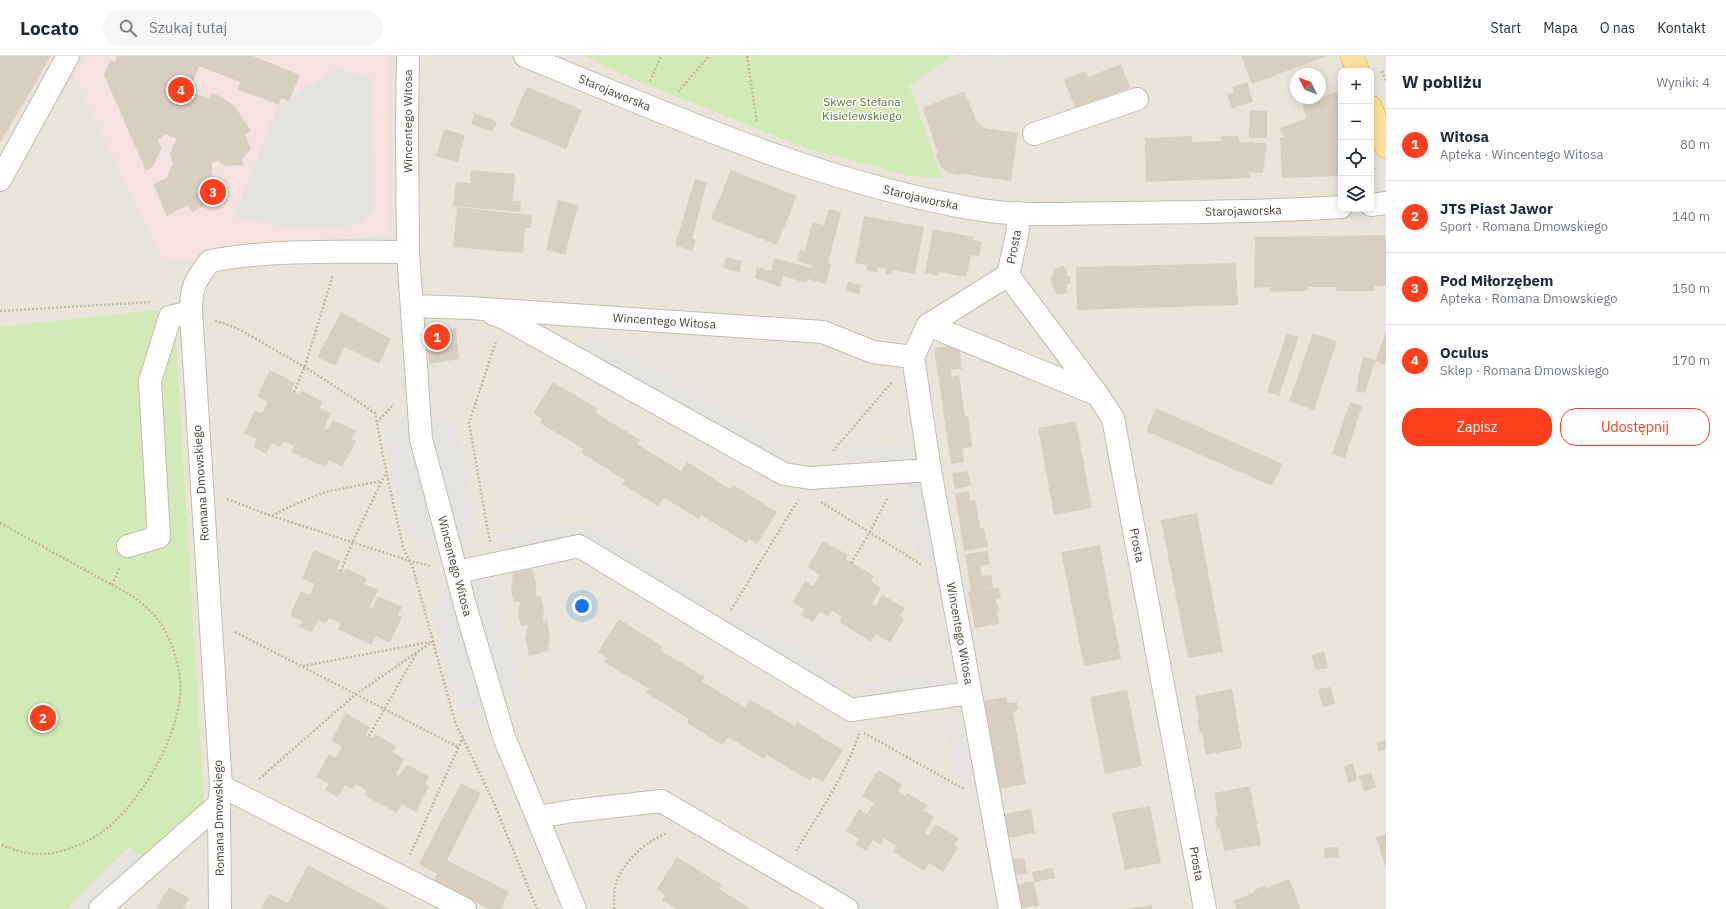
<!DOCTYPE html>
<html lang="pl">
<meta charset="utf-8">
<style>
:root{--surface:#fff;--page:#f6f6f7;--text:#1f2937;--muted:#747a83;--line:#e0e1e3;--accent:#fc3f1d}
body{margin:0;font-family:"IBM Plex Sans",sans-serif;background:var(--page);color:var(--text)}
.controls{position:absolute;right:12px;top:12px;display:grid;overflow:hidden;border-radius:8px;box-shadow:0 2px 10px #0003}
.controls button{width:36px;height:36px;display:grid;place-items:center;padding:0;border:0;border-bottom:1px solid var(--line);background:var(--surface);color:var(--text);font:20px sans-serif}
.compass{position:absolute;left:1290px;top:12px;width:36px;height:36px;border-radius:50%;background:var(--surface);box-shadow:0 2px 10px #0003;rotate:313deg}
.you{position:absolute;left:582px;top:550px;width:14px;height:14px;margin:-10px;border:3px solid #fff;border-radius:50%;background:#1a73e8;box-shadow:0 0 0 6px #1a73e833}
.badge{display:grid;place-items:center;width:26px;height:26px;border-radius:50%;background:var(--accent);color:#fff;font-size:13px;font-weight:700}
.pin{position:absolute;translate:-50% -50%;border:2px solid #fff;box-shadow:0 1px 4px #0006}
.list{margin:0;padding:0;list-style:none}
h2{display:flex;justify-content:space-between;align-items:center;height:52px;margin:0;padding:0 16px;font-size:17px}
h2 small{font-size:13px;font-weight:400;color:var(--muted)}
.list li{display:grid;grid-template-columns:26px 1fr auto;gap:12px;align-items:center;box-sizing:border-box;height:72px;padding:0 16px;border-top:1px solid var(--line)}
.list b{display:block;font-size:15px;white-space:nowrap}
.list p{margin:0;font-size:13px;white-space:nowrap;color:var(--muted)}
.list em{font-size:13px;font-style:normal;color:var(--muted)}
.actions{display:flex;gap:8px;padding:12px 16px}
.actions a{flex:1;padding:9px 0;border:1px solid var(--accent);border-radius:16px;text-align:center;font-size:14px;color:var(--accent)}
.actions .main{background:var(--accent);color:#fff}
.icon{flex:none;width:22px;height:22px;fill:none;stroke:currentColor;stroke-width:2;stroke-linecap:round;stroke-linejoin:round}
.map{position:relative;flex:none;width:1386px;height:853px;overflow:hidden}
header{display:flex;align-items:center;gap:24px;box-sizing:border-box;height:56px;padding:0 20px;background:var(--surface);border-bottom:1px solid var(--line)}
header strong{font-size:19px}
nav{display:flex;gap:22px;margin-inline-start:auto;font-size:14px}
.search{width:280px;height:36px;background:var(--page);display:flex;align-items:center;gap:10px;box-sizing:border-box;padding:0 14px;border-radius:22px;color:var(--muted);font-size:15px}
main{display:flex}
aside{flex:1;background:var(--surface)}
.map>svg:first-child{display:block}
.residential{fill:#eae5da;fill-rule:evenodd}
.medical{fill:#f6e3e0}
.green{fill:#d2eab5}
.parking{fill:#e5e3e0}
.building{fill:#d8cfc1}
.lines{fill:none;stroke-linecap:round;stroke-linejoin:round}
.minor-casing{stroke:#c2bbae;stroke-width:24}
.major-casing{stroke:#e6c16a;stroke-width:24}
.path{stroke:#c4b79f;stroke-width:2.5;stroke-dasharray:2 2;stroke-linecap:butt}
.minor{stroke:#fff;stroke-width:22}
.major{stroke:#ffe39c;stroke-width:22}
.labels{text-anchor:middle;stroke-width:3;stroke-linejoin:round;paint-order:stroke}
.street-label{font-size:12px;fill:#4b4439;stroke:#fff}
.park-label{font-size:12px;fill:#4a7f2a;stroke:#fff}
</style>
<header>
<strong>Locato</strong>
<div class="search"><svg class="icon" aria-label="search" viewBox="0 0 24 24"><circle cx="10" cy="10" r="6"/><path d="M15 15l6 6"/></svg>Szukaj tutaj</div>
<nav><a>Start</a><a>Mapa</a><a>O nas</a><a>Kontakt</a></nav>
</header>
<main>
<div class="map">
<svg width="1386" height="853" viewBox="0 0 1386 853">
<rect width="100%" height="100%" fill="#f6f3ec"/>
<path class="residential" d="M0,0H1386V853H0ZM1341,15H1371V153H1341ZM1296,18H1320V42H1296Z"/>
<polygon class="medical" points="86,0 387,0 390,178 164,206 74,19"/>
<g class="green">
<polygon points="584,0 952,0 909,29 942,122 910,120 800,90 631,22"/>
<polygon points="174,252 204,746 145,802 129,791 66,853 0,853 0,271"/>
</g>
<g class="parking">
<polygon points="990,0 1025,0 995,11"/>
<polygon points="336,13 372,22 373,154 362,168 315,171 277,169 234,161 278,50"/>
<polygon points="588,276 789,393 779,409 579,291"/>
<polygon points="437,359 457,371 476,473 457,501 405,477 384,374 400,362"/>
<polygon points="907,387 914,405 850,413 844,392"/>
<polygon points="923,423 934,507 917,498 908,425"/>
<polygon points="577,467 600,473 711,543 701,557 576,486 499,495 498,476"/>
<polygon points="490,518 524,638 459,656 432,556 447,530"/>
<polygon points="734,557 845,621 835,638 725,571"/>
<polygon points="957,620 959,635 864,647 864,628"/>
<polygon points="959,658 973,730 954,720 945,670"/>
<polygon points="129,794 147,804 98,853 68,853"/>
<polygon points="800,800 886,853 854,853 791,815"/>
</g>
<g class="building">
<polygon points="0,0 51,0 0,87"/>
<polygon points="117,0 253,0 300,19 289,46 281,42 279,49 237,33 240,26 199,10 190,35 209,43 211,37 215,38 225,43 236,52 251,75 245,78 251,93 242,103 244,109 226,110 220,107 219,104 212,107 212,132 218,143 192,156 188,149 167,160 153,128 167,122 173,107 169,97 171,96 176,83 166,78 157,84 162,91 153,111 146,115 104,19 110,4 115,6"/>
<polygon points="1241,0 1328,0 1252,28"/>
<polygon points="1121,8 1130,32 1075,52 1064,23 1086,15 1088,21"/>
<polygon points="1247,26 1253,46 1232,52 1227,38 1234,36 1232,31"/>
<polygon points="527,31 582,54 566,93 510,70"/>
<polygon points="964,35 977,66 984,72 1018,77 1011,125 962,118 962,119 949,117 940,110 936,98 938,98 923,52"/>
<polygon points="1339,35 1341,41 1341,120 1282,122 1280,81 1284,81 1280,72 1307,62 1302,49"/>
<polygon points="1250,54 1267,55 1267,82 1249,82"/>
<polygon points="475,57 497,66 492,76 471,68"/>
<polygon points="444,73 465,79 458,106 436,100"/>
<polygon points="1192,80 1192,86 1221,85 1221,80 1238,80 1240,86 1267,87 1263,117 1249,116 1251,122 1146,126 1145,82"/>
<polygon points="471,114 515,118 513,145 521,145 520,156 453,150 456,126 470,127"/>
<polygon points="731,114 797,140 777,189 711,163"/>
<polygon points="695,123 707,127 692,182 696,184 692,195 675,189"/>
<polygon points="558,144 578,149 565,199 546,194"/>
<polygon points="457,151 532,159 531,172 525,172 523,197 453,191"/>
<polygon points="829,153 841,156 828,207 831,208 826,228 808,223 806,227 783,220 780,231 755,222 757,211 771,215 774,202 811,212 812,209 797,205 801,193 805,195 812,166 824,169"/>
<polygon points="864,160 924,171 915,218 892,214 891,219 885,218 886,213 878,211 876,216 866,214 867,209 855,207"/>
<polygon points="933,173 974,181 973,184 982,186 979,200 971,199 966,221 938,216 938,220 925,217"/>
<polygon points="1386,179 1386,230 1375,230 1374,235 1336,235 1337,231 1308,231 1307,235 1270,236 1270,231 1254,232 1255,181"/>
<polygon points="726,201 742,205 740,216 723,212"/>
<polygon points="1236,207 1238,249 1077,254 1076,211"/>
<polygon points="1063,210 1067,213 1067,220 1070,220 1070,228 1067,228 1067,237 1063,238 1057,238 1054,236 1053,229 1051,229 1051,220 1053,220 1054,213"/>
<polygon points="848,226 861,229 859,238 846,235"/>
<polygon points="341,256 391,283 379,308 345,291 335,310 317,301"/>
<polygon points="456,272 459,303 429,308 426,279 444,278 444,274"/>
<polygon points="1386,275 1386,309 1375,305 1365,337 1356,335 1359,325 1357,324 1364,300 1376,304"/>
<polygon points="1287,277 1299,281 1279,340 1267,336"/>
<polygon points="1313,277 1337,285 1314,354 1289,345"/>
<polygon points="959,289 962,313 951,314 952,321 959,319 965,360 968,360 972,391 962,392 964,406 951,408 934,292"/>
<polygon points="270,314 295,327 291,335 300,339 302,335 323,346 320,352 331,357 324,372 328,374 333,364 356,375 352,383 356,385 342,411 329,404 326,411 291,396 294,390 283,385 280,391 272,387 266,398 253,391 257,383 244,377 255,354 262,357 268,346 257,340"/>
<polygon points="553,326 598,353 595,356 640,384 637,388 681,415 687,406 730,433 733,429 777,456 757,488 749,483 746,487 701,459 699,463 664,442 658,450 622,428 625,424 581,397 583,393 540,367 542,363 533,357"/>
<polygon points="1350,346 1362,350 1345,402 1332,398"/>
<polygon points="1156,352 1283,408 1272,430 1146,375"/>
<polygon points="1076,365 1092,452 1054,459 1038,372"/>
<polygon points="968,415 971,430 955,433 952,417"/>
<polygon points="969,435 970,445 976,444 980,472 984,472 988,491 964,495 955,437"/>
<polygon points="1197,457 1223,596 1188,602 1161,464"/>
<polygon points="823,485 848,499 846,503 874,520 871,525 881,532 872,548 876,550 882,539 905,552 900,560 904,563 890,586 876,578 871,586 839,566 842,561 832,554 828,560 820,555 813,566 801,559 804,554 793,546 805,525 813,530 820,519 808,511"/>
<polygon points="1100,489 1121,603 1084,610 1061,496"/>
<polygon points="314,494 341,505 337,513 344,516 346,512 367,522 364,528 378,534 369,551 373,552 378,540 402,551 398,559 402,561 390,587 376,580 371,589 338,573 341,567 329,562 326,567 318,564 312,576 299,571 302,565 290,559 301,535 310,539 315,528 302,522"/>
<polygon points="988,495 990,508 980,510 982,520 991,518 993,531 980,534 999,531 1001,542 996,543 999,555 997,555 999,568 975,572 968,536 971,535 965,498"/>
<polygon points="533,513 536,526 536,540 540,539 544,553 543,565 547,563 550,583 548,595 529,600 525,583 528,569 521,570 518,557 520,545 514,547 511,535 513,517"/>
<polygon points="619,563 662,590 660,594 705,621 702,625 745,652 750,643 795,670 797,666 843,694 823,726 813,720 810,725 767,699 764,703 728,681 722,689 687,667 689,663 646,637 649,633 604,606 607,602 598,596"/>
<polygon points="1324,595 1328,612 1315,614 1311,599"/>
<polygon points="1331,631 1335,648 1322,651 1318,633"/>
<polygon points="1232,633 1242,692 1206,699 1202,676 1200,676 1197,664 1199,663 1195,640"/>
<polygon points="1127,634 1142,710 1105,718 1090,641"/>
<polygon points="1006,641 1008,647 1017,646 1018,654 1013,656 1026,728 1000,733 984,645"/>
<polygon points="346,657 370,671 366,679 373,682 375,678 396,690 393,696 404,703 396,718 399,720 407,708 429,721 425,728 429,730 416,756 402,748 397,757 364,739 366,734 356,728 353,734 345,729 338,741 325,734 329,728 316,721 329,698 336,702 342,691 331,684"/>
<polygon points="1386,684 1386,694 1379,696 1377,687"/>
<polygon points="1353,707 1357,724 1348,727 1344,710"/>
<polygon points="878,714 902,728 898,736 905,740 907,737 927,749 923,754 934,761 925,777 929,780 936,768 959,782 954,789 958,792 943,816 929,807 924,815 893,796 896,790 884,782 881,789 873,784 866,795 856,788 859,783 846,775 859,753 867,758 874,747 862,740"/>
<polygon points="1371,716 1376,731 1364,736 1359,720"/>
<polygon points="461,727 481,737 447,804 509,836 501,853 489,853 434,825 437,818 419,808"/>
<polygon points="1250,730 1261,789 1224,795 1220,772 1217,773 1215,761 1218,760 1214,737"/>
<polygon points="1150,750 1161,807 1125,814 1112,757"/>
<polygon points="1031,753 1035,777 1007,782 1003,758"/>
<polygon points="1386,778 1386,813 1376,781"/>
<polygon points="1338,791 1339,801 1325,803 1324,792"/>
<polygon points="677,801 722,829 719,833 751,853 676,853 662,844 665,839 657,833"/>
<polygon points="1024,802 1027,817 1011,820 1009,804"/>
<polygon points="308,809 390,853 261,853 269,838 288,847"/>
<polygon points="1052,812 1055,822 1034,826 1032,816"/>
<polygon points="1289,823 1301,853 1237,853 1233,845 1255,836 1254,834 1266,829 1267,832"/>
<polygon points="1028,826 1034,826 1039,850 1018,853 1013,830"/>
<polygon points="169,831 189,842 183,853 156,853"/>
<polygon points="1152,849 1152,853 1130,853 1130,852"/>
</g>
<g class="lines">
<g class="minor-casing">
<g id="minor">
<path id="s1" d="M408,0L407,71L408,196L421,383L468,560L504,681L575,853"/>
<path id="s2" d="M525,0C673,60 822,128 981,154C1027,161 1075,157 1121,157C1194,156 1268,156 1341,151"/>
<polyline points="1034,78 1137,43"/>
<polyline points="0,124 68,0"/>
<polyline points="1371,149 1386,147"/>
<path id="s3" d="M1019,157L1017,179L1008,219L1097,338L1113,362L1205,853"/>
<path id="s4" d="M1008,219L928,269L913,301L930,414L1010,853"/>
<path id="s5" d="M412,250L470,252L823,276L873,296L913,301"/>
<polyline points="493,258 504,262 784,418 810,422 930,414"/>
<polyline points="928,269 1096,338"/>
<polyline points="128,490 159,481 150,325 170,261 191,256"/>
<polyline points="457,516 579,490 851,654 970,637"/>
<polyline points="221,730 465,853"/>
<polyline points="538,761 573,755 661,745 847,853"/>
<polyline points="100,853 219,748"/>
<path d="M220,853L219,748L221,730L191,256C191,230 195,225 210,205C275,193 342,196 408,196"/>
</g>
</g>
<g class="major-casing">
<g id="major">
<polyline points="1352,0 1358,15"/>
<polyline points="1371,51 1386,91"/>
</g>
</g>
<g class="path">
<polyline points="747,0 757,67"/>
<polyline points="1382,15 1386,25"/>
<polyline points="650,25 661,0"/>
<polyline points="678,36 709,0"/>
<polyline points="1371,117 1374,112"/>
<polyline points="0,255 151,246"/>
<path d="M215,265C234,269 251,280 268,290C305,310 339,333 375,357L383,401L403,491L413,512L455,666L494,747L537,853"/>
<polyline points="294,336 305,310 333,219"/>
<polyline points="377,366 394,348"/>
<polyline points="833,395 892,326"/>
<polyline points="227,443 272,460 410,505 431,510"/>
<polyline points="821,446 922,509"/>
<polyline points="272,460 291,450 325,436 381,425"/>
<path d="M0,467L134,541C142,548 152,555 158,564C170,580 178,603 180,623C185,671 145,739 110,770C93,784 66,797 44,798C28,799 14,794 0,788"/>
<polyline points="490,486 469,367 496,285"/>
<polyline points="851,507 870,476 888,441"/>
<polyline points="341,515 352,487 386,416"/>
<polyline points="112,529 120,511"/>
<polyline points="731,554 798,444"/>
<polyline points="235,576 458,691"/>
<polyline points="303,610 430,586"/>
<polyline points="864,677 964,733"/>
<polyline points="369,680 416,598"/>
<polyline points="259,723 356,638 432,586"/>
<path d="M796,795C819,757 845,720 859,678"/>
<polyline points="410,799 463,681"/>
<path d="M614,853C614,846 614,838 615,831C621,807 645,786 667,777"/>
</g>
<use href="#minor" class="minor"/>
<use href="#major" class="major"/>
</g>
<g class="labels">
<g class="street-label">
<text dy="4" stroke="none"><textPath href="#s2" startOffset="97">Starojaworska</textPath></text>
<text transform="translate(408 65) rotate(-90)" y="4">Wincentego Witosa</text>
<text dy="4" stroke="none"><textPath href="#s2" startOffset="421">Starojaworska</textPath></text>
<text dy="4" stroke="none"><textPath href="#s2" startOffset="745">Starojaworska</textPath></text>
<text transform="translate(1014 191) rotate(-79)" y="4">Prosta</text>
<text dy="4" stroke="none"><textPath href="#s5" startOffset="253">Wincentego Witosa</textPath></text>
<text transform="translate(201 427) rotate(-94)" y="4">Romana Dmowskiego</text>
<text dy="4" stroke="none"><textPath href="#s3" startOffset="370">Prosta</textPath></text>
<text dy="4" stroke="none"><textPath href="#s1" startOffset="515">Wincentego Witosa</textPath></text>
<text dy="4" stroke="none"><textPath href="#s4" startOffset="410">Wincentego Witosa</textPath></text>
<text transform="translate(219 762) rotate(-91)" y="4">Romana Dmowskiego</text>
<text dy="4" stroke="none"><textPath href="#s3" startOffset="694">Prosta</textPath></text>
</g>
<g class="park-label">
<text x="862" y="50">Skwer Stefana<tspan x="862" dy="14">Kisielewskiego</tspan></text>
</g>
</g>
</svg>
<div class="controls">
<button>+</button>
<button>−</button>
<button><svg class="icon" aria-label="locate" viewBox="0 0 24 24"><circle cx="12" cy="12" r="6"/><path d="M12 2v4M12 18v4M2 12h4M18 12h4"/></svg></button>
<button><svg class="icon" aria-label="layers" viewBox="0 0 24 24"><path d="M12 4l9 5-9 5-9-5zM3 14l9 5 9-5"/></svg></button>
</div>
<svg class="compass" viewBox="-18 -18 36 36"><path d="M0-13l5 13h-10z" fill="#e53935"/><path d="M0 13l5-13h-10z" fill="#747a83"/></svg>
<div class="you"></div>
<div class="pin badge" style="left:437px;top:281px">1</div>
<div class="pin badge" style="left:43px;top:662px">2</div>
<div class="pin badge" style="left:213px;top:136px">3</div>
<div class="pin badge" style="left:181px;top:34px">4</div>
</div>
<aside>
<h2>W pobliżu<small>Wyniki: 4</small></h2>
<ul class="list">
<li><span class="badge">1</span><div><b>Witosa</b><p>Apteka · Wincentego Witosa</p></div><em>80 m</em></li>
<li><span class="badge">2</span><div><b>JTS Piast Jawor</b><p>Sport · Romana Dmowskiego</p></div><em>140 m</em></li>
<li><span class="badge">3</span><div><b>Pod Miłorzębem</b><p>Apteka · Romana Dmowskiego</p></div><em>150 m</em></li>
<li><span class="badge">4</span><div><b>Oculus</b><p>Sklep · Romana Dmowskiego</p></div><em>170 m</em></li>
</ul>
<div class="actions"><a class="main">Zapisz</a><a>Udostępnij</a></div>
</aside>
</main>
